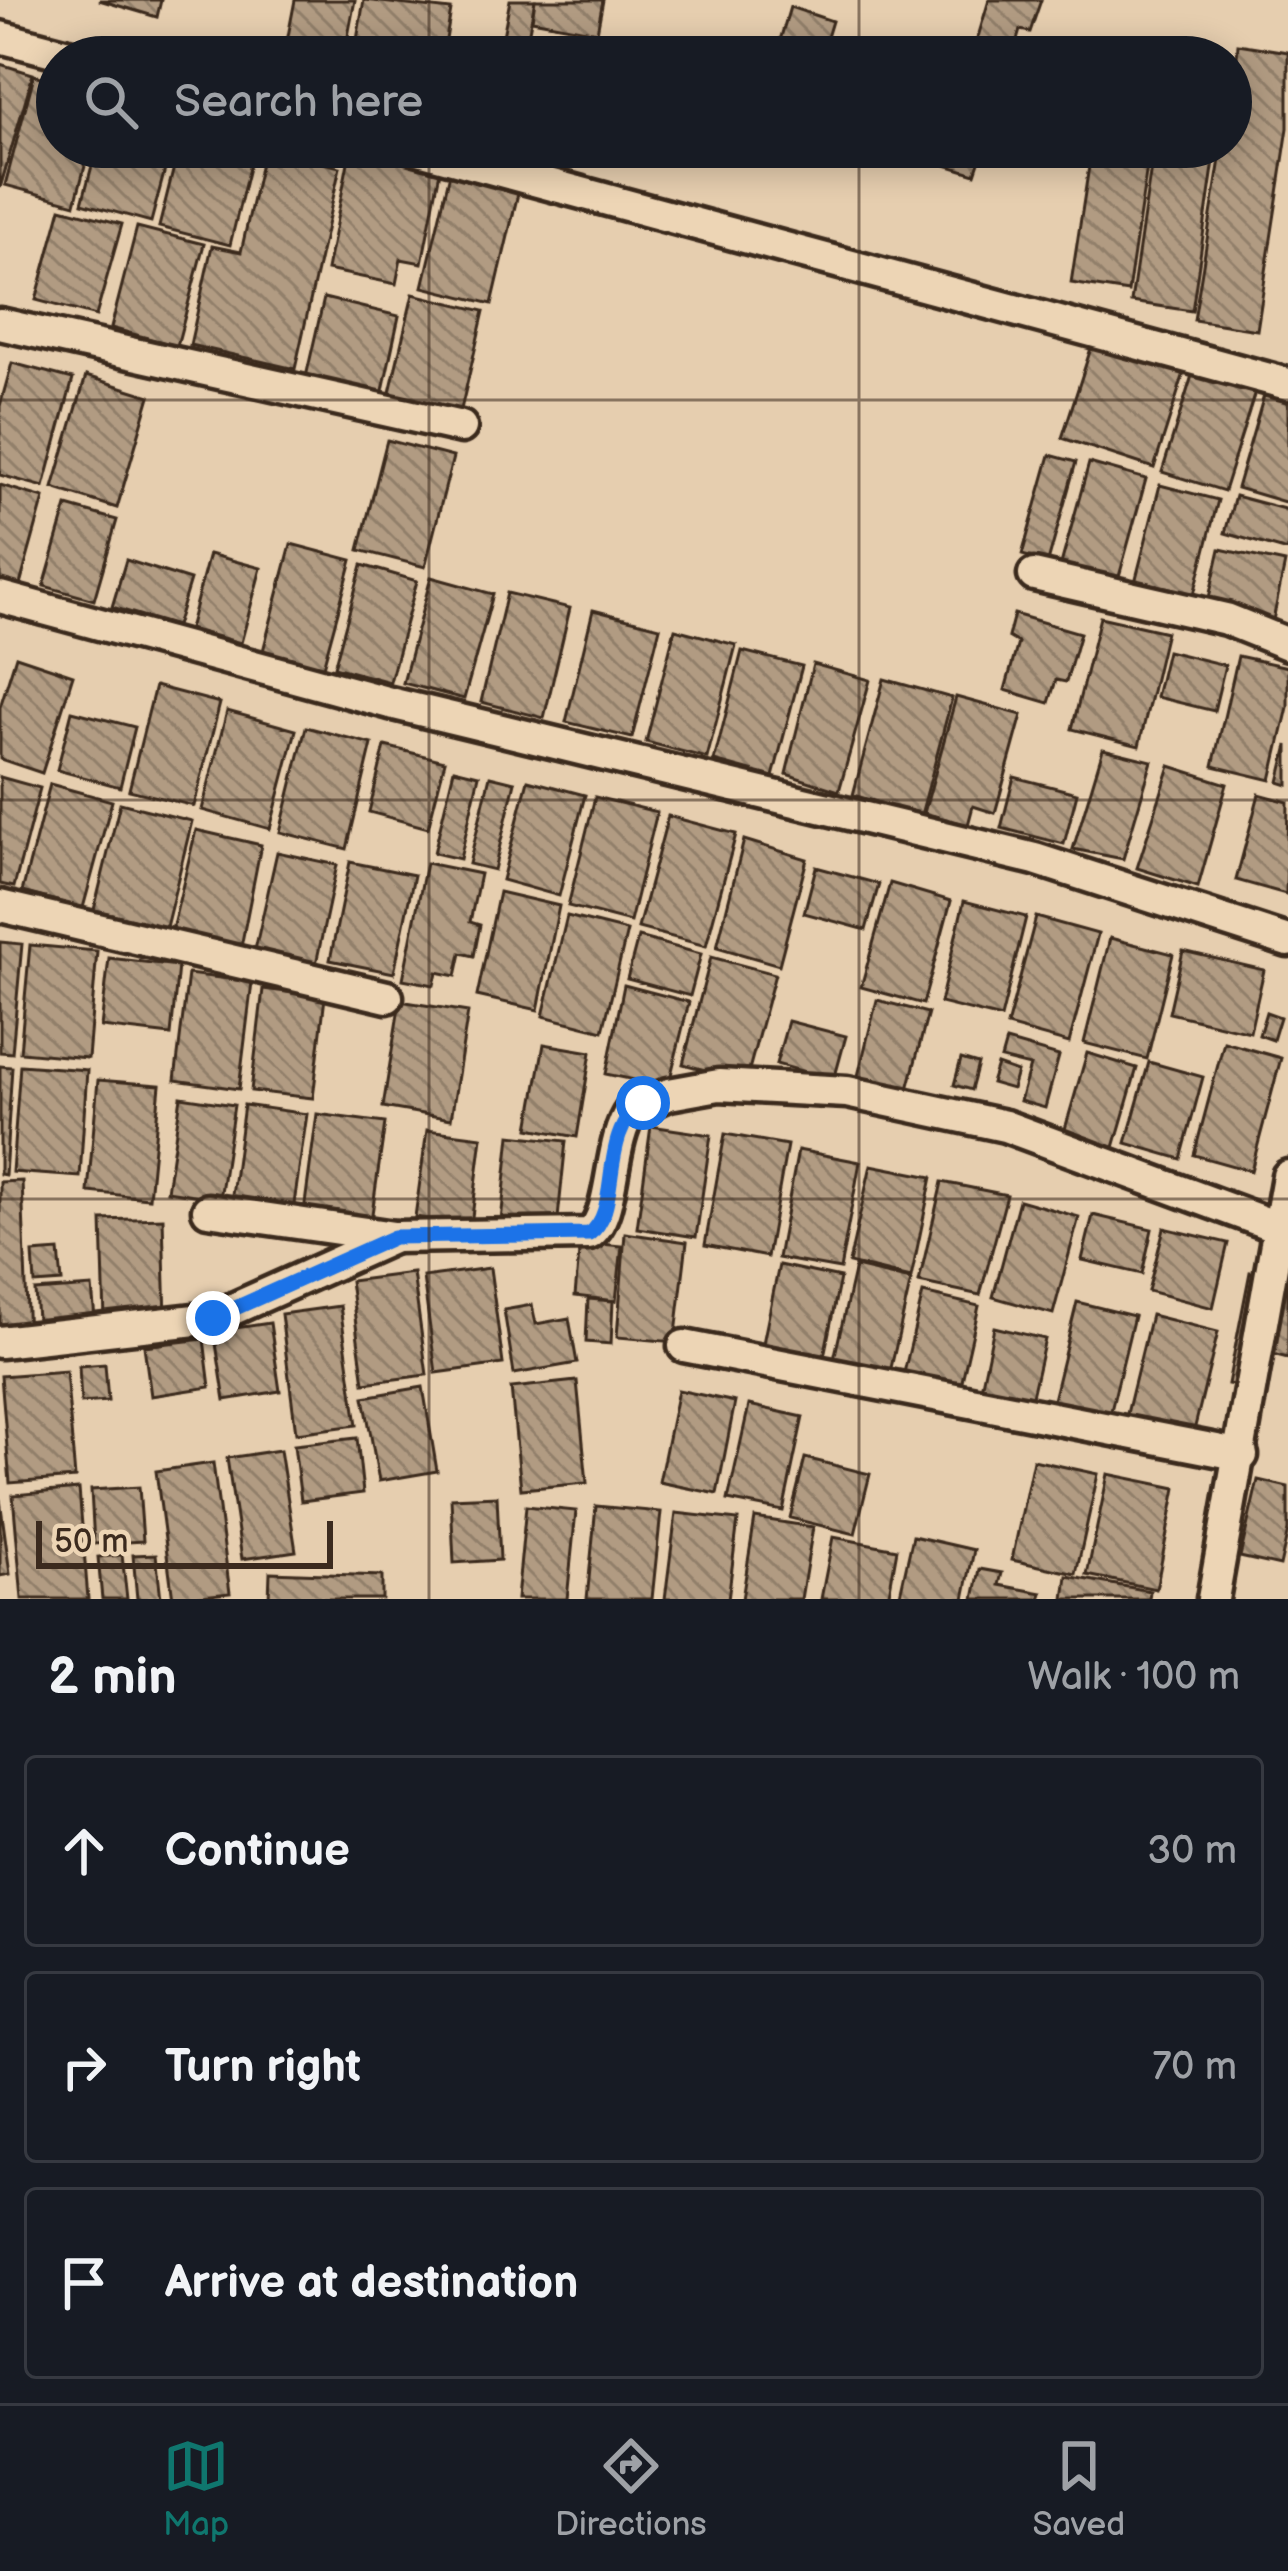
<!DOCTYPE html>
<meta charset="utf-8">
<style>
:root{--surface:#171b24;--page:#242831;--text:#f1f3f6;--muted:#9ea1a6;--line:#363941;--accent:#0f766e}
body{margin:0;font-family:"Balsamiq Sans",sans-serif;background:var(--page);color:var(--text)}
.scale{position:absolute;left:36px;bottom:30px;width:297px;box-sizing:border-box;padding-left:12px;border:6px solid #3b2a1e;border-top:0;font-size:33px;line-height:42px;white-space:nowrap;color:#3b2a1e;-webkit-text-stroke:9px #edd5b5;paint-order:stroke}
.stop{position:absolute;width:36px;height:36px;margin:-27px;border:9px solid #1a73e8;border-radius:50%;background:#fff}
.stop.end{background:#1a73e8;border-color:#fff;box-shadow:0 3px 12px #0008}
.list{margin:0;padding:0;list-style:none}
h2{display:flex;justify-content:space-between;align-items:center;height:156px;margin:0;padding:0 48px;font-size:51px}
h2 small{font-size:39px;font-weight:400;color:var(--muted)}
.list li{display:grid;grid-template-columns:78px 1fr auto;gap:36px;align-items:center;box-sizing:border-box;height:192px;margin:0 24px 24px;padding:0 24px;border:3px solid var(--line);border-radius:12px}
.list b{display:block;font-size:45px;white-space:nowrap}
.list em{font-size:39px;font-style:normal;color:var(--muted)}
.icon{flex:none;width:66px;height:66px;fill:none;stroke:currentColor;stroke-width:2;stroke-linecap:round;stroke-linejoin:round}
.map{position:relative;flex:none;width:1288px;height:1599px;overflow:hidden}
.search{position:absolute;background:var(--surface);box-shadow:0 6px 30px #0003;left:36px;right:36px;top:36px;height:132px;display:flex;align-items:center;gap:30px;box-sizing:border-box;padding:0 42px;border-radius:66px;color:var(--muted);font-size:45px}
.sheet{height:804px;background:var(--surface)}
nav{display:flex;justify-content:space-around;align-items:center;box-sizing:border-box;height:168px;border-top:3px solid var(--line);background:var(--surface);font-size:33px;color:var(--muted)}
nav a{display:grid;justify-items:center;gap:6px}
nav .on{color:var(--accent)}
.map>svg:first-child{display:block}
.building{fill:url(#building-back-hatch);stroke:#3b2a1e;stroke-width:3}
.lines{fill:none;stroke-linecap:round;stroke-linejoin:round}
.street-casing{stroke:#3b2a1e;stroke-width:39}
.street{stroke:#edd5b5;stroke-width:30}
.route{stroke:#1a73e8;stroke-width:15}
.grid{fill:none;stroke:#3b2a1e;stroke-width:3;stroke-opacity:0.55}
</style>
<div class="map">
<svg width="1288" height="1599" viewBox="0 0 1288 1599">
<defs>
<pattern id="building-back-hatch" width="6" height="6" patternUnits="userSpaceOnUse" patternTransform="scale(3)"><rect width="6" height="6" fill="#b19b82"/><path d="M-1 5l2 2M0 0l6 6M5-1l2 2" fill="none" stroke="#917f6a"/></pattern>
</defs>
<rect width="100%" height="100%" fill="#e6ceaf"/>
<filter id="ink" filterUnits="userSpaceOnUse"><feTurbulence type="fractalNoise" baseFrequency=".00833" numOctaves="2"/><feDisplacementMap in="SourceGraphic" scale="24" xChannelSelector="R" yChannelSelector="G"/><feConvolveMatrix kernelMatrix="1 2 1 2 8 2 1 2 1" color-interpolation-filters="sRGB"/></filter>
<g filter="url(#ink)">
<g class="building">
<polygon points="99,0 161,0 157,17"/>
<polygon points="295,0 355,0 344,57 284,57"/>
<polygon points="364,0 451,10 443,57 354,57"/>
<polygon points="510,0 535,0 524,57 499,57"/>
<polygon points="535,0 603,0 597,32 532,20"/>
<polygon points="989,0 1041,0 1030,32 1020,30 1012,57 972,57"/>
<polygon points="790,7 832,21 821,57 775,57"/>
<polygon points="1238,44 1288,52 1288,128 1257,330 1194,320 1222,147 1231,147"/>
<polygon points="0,64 33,74 0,188"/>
<polygon points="34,75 57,81 57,147 90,147 75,204 5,185"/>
<polygon points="97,147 171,147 151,222 82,203"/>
<polygon points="179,147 254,147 230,245 159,227"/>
<polygon points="351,147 441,166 422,263 401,259 396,284 327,270"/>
<polygon points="482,147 507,147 504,163 480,158"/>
<polygon points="508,147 571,147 568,159"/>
<polygon points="747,147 793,147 787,166 745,153"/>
<polygon points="944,147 984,147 975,174 939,163"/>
<polygon points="1092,147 1150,147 1128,292 1071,283"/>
<polygon points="1154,147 1216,147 1192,311 1131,302"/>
<polygon points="264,149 340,167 295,369 190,345 212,246 241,252"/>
<polygon points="450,173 519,189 492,304 423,287"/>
<polygon points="61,208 122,224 96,316 36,300"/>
<polygon points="137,227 204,244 177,346 111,328"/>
<polygon points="413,294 484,311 459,418 388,401"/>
<polygon points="324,298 399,316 382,395 306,377"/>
<polygon points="1094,339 1185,370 1154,468 1062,438"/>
<polygon points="12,363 73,379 44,487 0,475 0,406"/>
<polygon points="1194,369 1256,389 1224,491 1162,472"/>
<polygon points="86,376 150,396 117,508 53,488"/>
<polygon points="1265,392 1288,399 1288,503 1237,488"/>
<polygon points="387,440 453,457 425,567 359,550"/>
<polygon points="1050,455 1076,462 1048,562 1022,555"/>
<polygon points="1089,463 1146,479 1115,591 1058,575"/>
<polygon points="0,485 44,498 19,588 0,583"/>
<polygon points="1160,485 1218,500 1190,610 1132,594"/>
<polygon points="1235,496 1288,510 1288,551 1225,533"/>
<polygon points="67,506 117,520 94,600 44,586"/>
<polygon points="291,544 352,560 323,667 263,651"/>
<polygon points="1220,549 1285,563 1272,625 1206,611"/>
<polygon points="209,554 261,568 241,643 189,629"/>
<polygon points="126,560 190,580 176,626 112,607"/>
<polygon points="362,565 417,581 390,682 334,667"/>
<polygon points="431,577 493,594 464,699 403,683"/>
<polygon points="507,593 570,608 544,718 481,702"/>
<polygon points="593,610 660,627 632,738 566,722"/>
<polygon points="1014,614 1080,633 1066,682 1056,680 1049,703 1005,690 1018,643 1008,637"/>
<polygon points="1100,617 1166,632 1139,746 1072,729"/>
<polygon points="675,629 736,645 707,758 646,742"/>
<polygon points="742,651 802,666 773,777 714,761"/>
<polygon points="1167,651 1225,665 1214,711 1156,697"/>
<polygon points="16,656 73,675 42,773 0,759 0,707"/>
<polygon points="1238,656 1288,667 1288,707 1271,780 1213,766"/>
<polygon points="813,664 870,680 839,791 786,774"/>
<polygon points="884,679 952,698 921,815 853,795"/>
<polygon points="155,686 220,703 194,806 129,790"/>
<polygon points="956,697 1022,715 995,813 973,806 968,825 924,813"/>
<polygon points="72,711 135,727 120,787 57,770"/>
<polygon points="227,711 296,730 270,829 202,810"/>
<polygon points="306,727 372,744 347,849 280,832"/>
<polygon points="1288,745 1288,785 1279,782"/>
<polygon points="385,746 445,761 428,828 369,812"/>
<polygon points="1103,749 1152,761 1123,859 1073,849"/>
<polygon points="1170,766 1227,784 1198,887 1137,868"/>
<polygon points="454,769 479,775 460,859 434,853"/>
<polygon points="490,776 515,782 494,870 469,864"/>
<polygon points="0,777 40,788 14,887 0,884"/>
<polygon points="1014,777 1077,793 1064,844 1001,828"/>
<polygon points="528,780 585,795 559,896 502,880"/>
<polygon points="50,784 112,801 83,908 22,892"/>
<polygon points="1259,794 1288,802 1286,894 1236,880"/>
<polygon points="595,797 657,812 630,922 568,906"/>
<polygon points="120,803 192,821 166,927 94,910"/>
<polygon points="668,816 736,834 706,946 638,928"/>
<polygon points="196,830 261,845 241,947 172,930"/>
<polygon points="744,840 807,859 779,965 717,947"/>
<polygon points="277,852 337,865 316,964 255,950"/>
<polygon points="350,862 414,875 394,973 330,960"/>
<polygon points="426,863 480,874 470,922 480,925 474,956 461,953 456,976 437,972 434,985 403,979"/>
<polygon points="816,867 879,884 866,930 804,913"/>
<polygon points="890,883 951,901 923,1004 861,987"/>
<polygon points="499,892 559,906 538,1010 477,996"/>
<polygon points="964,901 1026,917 1001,1018 940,1003"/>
<polygon points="567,916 627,931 603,1031 543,1016"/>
<polygon points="1036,917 1098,934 1069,1043 1007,1026"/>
<polygon points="638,937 701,954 690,996 627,979"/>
<polygon points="1110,938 1173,954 1147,1059 1084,1043"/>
<polygon points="0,942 22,944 12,1053 0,1052"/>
<polygon points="30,945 97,951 88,1058 20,1052"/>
<polygon points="1183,951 1264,970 1250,1032 1169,1013"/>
<polygon points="711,957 775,974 746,1081 683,1064"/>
<polygon points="109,958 178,966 171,1035 101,1027"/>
<polygon points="188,974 252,982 239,1089 175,1080"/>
<polygon points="624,985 689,1002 668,1087 606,1074"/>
<polygon points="263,989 325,997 313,1098 251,1091"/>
<polygon points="877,1000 928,1013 907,1093 857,1080"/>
<polygon points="400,1001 468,1012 451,1119 383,1107"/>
<polygon points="1266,1012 1280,1017 1273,1040 1259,1035"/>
<polygon points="788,1021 846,1036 834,1080 776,1064"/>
<polygon points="1006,1041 1059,1056 1045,1108 1020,1101 1030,1066 1001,1059"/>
<polygon points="1224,1042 1281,1058 1251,1171 1194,1155"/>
<polygon points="544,1044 591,1052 577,1137 529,1128"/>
<polygon points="1087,1053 1137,1068 1113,1151 1063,1136"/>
<polygon points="961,1059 978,1064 971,1090 954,1085"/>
<polygon points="1149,1062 1203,1077 1181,1159 1126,1143"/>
<polygon points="20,1065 87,1070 80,1177 12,1172"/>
<polygon points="997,1065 1017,1072 1012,1089 991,1083"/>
<polygon points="0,1066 12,1067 5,1175 0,1174"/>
<polygon points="98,1080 160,1085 149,1198 88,1192"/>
<polygon points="181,1097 234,1105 220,1199 167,1191"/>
<polygon points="244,1105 307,1114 292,1218 230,1210"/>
<polygon points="317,1114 385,1123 370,1228 303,1219"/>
<polygon points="651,1126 711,1135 696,1237 637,1228"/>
<polygon points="427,1130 482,1137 471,1225 415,1217"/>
<polygon points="725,1134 787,1145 767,1257 705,1245"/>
<polygon points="510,1135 566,1141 557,1228 501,1221"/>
<polygon points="798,1150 860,1162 840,1269 778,1258"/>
<polygon points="871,1165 932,1177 911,1278 849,1263"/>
<polygon points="22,1181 28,1338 0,1339 0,1182"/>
<polygon points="942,1182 1007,1195 980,1295 919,1282"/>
<polygon points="1019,1200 1079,1217 1053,1314 993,1297"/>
<polygon points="1093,1215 1152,1229 1142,1274 1082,1260"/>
<polygon points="163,1218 166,1319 105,1321 102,1220"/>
<polygon points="1164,1228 1228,1243 1213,1308 1148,1291"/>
<polygon points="625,1233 687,1242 675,1342 617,1337"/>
<polygon points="580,1242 622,1246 616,1301 575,1296"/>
<polygon points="59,1251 62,1282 35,1284 33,1253"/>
<polygon points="1288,1259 1288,1358 1268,1353"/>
<polygon points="779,1265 840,1278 821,1371 760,1358"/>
<polygon points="855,1267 911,1280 888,1381 832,1368"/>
<polygon points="490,1268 503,1364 436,1373 423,1277"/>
<polygon points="1250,1272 1267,1275 1244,1387 1228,1384"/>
<polygon points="413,1273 427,1375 364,1383 350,1281"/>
<polygon points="92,1287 96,1329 38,1334 35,1291"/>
<polygon points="923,1293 979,1306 959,1394 903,1377"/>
<polygon points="588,1299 613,1301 611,1344 586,1342"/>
<polygon points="1077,1302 1134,1316 1108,1423 1051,1408"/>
<polygon points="532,1305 536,1324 569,1318 577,1363 514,1374 504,1310"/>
<polygon points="340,1306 357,1425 296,1433 281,1314"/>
<polygon points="1151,1315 1218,1332 1192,1439 1125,1422"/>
<polygon points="270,1323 280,1391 225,1400 214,1331"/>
<polygon points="994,1327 1045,1339 1029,1409 979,1398"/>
<polygon points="204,1339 210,1387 151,1396 144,1346"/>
<polygon points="105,1364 108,1401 81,1403 79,1366"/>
<polygon points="66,1371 75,1478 10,1483 1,1376"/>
<polygon points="577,1381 587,1483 521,1489 511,1388"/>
<polygon points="423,1387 437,1471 379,1481 364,1397"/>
<polygon points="678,1390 735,1402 717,1494 659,1482"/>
<polygon points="749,1405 803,1417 783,1511 728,1500"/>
<polygon points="357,1438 363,1493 301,1501 294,1445"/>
<polygon points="280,1450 296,1551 242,1559 227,1458"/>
<polygon points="805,1458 870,1474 855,1534 790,1518"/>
<polygon points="1033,1460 1098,1474 1076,1574 1012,1560"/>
<polygon points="213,1463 230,1593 173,1599 156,1471"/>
<polygon points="1108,1474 1176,1488 1156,1589 1087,1575"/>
<polygon points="1258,1480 1288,1487 1288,1530 1280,1566 1240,1557"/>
<polygon points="139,1487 143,1541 94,1544 91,1490"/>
<polygon points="79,1489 88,1599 22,1599 13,1495"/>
<polygon points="497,1496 500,1560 454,1563 451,1498"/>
<polygon points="0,1499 10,1574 0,1576"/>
<polygon points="526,1506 576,1511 567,1599 517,1599"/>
<polygon points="596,1506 661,1512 652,1599 587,1599"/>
<polygon points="676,1513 738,1520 728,1599 665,1599"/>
<polygon points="755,1518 813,1527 801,1599 742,1599"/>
<polygon points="913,1536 974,1550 964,1599 899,1599"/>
<polygon points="833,1537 897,1549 888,1599 821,1599"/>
<polygon points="156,1554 161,1599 137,1599 133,1555"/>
<polygon points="122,1555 127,1599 102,1599 98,1557"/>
<polygon points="980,1569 1002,1573 999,1585 1042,1593 1040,1599 974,1599"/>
<polygon points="270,1572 382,1576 382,1599 269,1599"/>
<polygon points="1067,1576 1150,1591 1149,1599 1064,1599"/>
</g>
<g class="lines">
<g class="street-casing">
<g id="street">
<polyline points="0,37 76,57"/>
<polyline points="412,147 1288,384"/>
<polyline points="0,324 461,427"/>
<polyline points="1034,575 1226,619 1288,644"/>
<polyline points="0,597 390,703 1035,859 1288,941"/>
<polyline points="0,906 387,997"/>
<path d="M208,1210L394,1237L589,1234C615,1217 608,1142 631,1111L669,1094L719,1085L847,1092L1005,1126L1288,1231"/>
<polyline points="0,1342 213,1318 394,1237"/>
<polyline points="684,1346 1242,1455"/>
<polyline points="1213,1599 1288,1176"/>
</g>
</g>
<use href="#street" class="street"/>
</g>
</g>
<g class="lines" filter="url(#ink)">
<path class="route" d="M213,1318L394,1237L589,1234C623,1211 597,1134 643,1103"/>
</g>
<path class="grid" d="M429,0V57M859,0V57M429,147V1599M859,147V1599M0,400H1288M0,800H1288M0,1199H1288"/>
</svg>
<div class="scale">50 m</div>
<div class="stop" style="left:643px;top:1103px"></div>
<div class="stop end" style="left:213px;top:1318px"></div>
<div class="search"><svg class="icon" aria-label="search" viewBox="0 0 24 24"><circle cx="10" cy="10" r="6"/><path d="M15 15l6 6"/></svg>Search here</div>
</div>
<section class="sheet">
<h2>2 min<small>Walk · 100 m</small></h2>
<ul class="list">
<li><svg class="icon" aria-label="ahead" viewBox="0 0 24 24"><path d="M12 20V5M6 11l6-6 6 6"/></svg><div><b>Continue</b></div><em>30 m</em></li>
<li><svg class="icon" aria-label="right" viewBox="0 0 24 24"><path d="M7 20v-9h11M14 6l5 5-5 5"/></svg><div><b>Turn right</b></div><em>70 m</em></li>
<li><svg class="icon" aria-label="arrive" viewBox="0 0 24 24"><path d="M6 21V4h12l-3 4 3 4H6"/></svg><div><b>Arrive at destination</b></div></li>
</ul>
</section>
<nav>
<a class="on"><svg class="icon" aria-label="map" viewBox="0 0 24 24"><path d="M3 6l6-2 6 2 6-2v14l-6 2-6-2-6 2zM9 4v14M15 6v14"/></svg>Map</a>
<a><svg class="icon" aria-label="directions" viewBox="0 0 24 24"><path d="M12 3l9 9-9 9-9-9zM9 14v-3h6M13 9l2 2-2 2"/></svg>Directions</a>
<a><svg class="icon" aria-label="saved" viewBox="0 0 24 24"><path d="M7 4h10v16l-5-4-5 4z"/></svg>Saved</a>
</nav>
